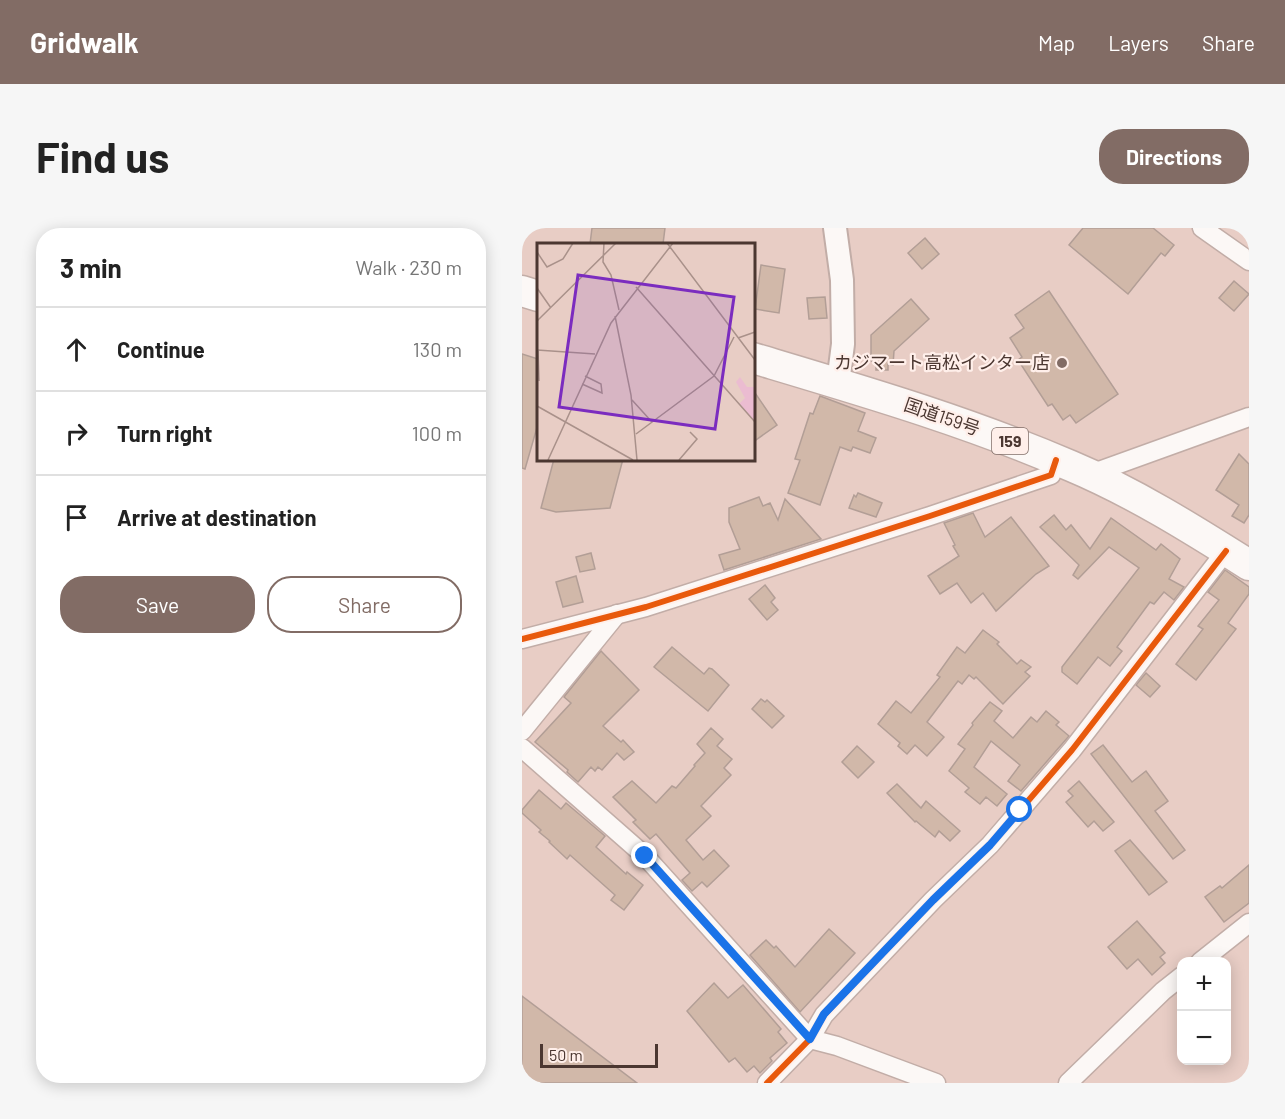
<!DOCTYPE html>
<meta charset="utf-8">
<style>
:root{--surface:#fff;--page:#f6f6f6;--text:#222;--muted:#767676;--line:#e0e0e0;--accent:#826c65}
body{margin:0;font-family:Barlow,"Noto Sans JP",sans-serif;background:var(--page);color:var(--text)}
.controls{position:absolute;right:18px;bottom:18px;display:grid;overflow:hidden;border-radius:12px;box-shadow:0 3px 15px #0003}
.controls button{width:54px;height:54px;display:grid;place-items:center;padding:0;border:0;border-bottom:2px solid var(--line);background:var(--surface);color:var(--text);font:30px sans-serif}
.scale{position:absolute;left:18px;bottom:15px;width:118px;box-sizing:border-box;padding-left:6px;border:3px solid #4b3731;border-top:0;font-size:16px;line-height:21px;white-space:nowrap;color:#4b3731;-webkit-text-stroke:4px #ffefea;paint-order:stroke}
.stop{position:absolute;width:18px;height:18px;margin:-14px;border:4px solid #1a73e8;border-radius:50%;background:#fff}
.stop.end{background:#1a73e8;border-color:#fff;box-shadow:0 2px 6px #0008}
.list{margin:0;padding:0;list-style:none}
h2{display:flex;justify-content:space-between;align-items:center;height:78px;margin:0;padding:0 24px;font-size:26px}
h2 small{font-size:20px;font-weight:400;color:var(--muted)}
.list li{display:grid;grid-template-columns:39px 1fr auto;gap:18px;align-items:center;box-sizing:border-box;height:84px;padding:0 24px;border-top:2px solid var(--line)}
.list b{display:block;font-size:22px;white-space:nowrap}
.list em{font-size:20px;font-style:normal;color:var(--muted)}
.actions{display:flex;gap:12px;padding:18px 24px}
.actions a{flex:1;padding:14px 0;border:2px solid var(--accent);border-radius:24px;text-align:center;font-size:21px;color:var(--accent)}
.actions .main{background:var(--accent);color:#fff}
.icon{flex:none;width:33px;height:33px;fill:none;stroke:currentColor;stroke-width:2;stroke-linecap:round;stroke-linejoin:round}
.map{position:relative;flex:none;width:727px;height:855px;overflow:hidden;border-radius:24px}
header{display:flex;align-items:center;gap:36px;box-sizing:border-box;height:84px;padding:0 30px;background:var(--accent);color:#fff}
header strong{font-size:28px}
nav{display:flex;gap:33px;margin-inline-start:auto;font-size:21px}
.intro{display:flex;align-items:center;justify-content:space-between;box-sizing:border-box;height:144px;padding:0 36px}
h1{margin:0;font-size:42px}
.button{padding:15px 27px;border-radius:24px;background:var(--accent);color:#fff;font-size:21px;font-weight:700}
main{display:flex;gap:36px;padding:0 36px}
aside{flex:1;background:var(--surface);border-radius:24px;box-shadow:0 3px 15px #0003}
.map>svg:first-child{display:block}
.building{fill:#d1b8a9;stroke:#b29e96;stroke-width:1.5}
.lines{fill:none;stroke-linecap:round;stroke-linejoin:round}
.minor-casing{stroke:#c2ada7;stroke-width:21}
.tertiary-casing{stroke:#c2ada7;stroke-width:26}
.trunk-casing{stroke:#c2ada7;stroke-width:33}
.minor{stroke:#fcf8f6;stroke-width:18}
.tertiary{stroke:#fcf8f6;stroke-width:22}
.trunk{stroke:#fcf8f6;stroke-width:30}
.cycleway-casing{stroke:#ffefea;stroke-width:10}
.cycleway{stroke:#e8590c;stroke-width:6}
.route{stroke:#1a73e8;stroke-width:8}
.poi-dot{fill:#826c65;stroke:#ffefea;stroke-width:2}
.labels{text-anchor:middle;stroke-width:4.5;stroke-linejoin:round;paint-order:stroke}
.shield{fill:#ffefea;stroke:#816e68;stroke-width:1.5}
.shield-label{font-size:16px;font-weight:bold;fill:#4b3731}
.poi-label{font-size:18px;fill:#4b3731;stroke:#ffefea;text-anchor:end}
.street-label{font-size:18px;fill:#4b3731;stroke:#ffefea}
.inset-road{fill:none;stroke:#a9918a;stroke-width:1.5}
.view{fill:#7b2cbf;fill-opacity:0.15;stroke:#7b2cbf;stroke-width:3}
.inset-edge{fill:none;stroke:#4b3731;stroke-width:3}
</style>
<header>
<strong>Gridwalk</strong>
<nav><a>Map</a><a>Layers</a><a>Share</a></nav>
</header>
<div class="intro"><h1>Find us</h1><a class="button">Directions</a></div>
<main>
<aside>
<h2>3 min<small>Walk · 230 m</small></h2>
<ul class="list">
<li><svg class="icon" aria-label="ahead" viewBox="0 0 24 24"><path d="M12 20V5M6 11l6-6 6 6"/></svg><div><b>Continue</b></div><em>130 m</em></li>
<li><svg class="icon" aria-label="right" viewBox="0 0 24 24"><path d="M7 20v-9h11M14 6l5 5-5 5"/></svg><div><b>Turn right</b></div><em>100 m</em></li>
<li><svg class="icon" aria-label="arrive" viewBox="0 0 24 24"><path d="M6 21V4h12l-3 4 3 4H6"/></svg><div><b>Arrive at destination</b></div></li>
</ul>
<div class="actions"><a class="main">Save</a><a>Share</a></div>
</aside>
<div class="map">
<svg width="727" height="855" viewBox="0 0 727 855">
<rect width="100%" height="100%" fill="#e8cdc5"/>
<g class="building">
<polygon points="70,0 143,0 141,16 68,16"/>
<polygon points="561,0 631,0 652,17 643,28 639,25 606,66 547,17"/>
<polygon points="403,10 417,26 400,41 386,25"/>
<polygon points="239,37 263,41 257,85 233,81"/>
<polygon points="712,53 727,66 712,83 697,70"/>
<polygon points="527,63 596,166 554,195 548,187 541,192 530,176 526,178 496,132 500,129 488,110 502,100 493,87"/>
<polygon points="303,69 305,90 287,91 285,70"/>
<polygon points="389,71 407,91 372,123 371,137 366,136 366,142 354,142 354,133 349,133 349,107"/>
<polygon points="0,126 16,131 16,196 3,241 0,240"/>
<polygon points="231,162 255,197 231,214"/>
<polygon points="298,168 343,185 336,203 354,210 348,225 331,219 329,223 318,219 298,277 266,265 278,232 273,231 288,185 291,186"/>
<polygon points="717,226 727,236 727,287 722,295 710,288 717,277 694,262"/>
<polygon points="32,231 101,231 88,280 34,284 19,280"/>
<polygon points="336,265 360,275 354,289 327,280 332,267 334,269"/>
<polygon points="237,269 241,278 248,275 256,292 263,271 299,311 202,342 197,327 218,321 207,294 207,280"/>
<polygon points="451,285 463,309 489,289 527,338 514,346 474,383 461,365 449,375 435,355 418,366 406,348 437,328 431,318 433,317 422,295"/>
<polygon points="532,287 544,302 549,297 568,321 589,290 634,322 639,316 658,331 647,351 662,359 652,372 642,364 632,376 628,374 595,419 600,423 588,438 576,429 555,456 540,444 540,439 617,340 587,319 556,351 551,347 557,337 518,299"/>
<polygon points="69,325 73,341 58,344 54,329"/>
<polygon points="703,342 727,359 727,366 706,395 714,401 674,452 654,436 681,401 676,398 697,372 686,364"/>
<polygon points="54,348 61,374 41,379 34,354"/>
<polygon points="243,357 253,370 249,374 256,382 245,392 227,371"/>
<polygon points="461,402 477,414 475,416 495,436 499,432 509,439 503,444 508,448 481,476 454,449 452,451 447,447 440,456 436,453 405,494 422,509 405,528 393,517 385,526 376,518 378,515 356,496 374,473 389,485 418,449 415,447 435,419 443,425"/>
<polygon points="150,419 182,446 187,440 190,441 207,457 186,483 132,439"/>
<polygon points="79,423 117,462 81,498 99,514 101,512 112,524 102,532 95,525 80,542 76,539 73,543 69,539 56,554 45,544 46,542 13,514 49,475 42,469"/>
<polygon points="624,445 638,458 628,469 614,457"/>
<polygon points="239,471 243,474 245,472 262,488 250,500 230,481"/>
<polygon points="468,474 480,483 472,493 491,510 509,489 515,494 524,483 537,494 534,497 547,508 499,563 486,553 498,537 469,513 452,539 485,566 475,578 464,569 458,576 443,564 447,560 427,543 443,521 436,516 451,497 450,495"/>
<polygon points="189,500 201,511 195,518 210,531 202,540 209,547 179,578 189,588 164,612 181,632 192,622 207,638 185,659 180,654 170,663 160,652 168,645 134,606 128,611 111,594 114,592 91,569 110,553 134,575 150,558 154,560 173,538 172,537 183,525 175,516"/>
<polygon points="581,517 610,554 624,543 646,573 633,583 663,622 651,631 569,526"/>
<polygon points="335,518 352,534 336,550 320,534"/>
<polygon points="557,553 592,594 581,603 572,593 566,599 544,574 551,568 546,563"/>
<polygon points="375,556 399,580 404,573 438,603 428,613 417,603 413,609 394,593 393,594 365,565"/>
<polygon points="17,562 39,581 44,575 83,608 74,619 104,646 105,644 121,657 102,682 89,672 93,667 48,627 45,631 27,614 28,613 17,604 19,602 0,585 0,582"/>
<polygon points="608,612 645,654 627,667 593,623"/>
<polygon points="727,637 727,675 702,694 683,669 698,658 700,660"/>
<polygon points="615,693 643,725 638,729 643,735 630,747 616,731 605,741 586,719"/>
<polygon points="307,701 333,725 278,784 228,727 244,712 252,720 254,718 273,739"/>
<polygon points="192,755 206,770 221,757 259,801 256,804 265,815 248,830 250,833 238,845 232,838 225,844 213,830 207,834 165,783"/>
<polygon points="0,768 115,855 0,855"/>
</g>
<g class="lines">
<g class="minor-casing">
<g id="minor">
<polyline points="680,0 727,33"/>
<polyline points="566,247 727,189"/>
<polyline points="0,411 124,379 408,288 529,247 534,232"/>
<polyline points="0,503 95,386"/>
<polyline points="0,520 123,628 288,811 315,818 414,855"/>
<polyline points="678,734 727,695"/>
<polyline points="245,855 288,811 302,787 411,672 468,617 550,522 704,323"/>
<polyline points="546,855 641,763 660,748"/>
</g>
</g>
<g class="tertiary-casing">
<polyline id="tertiary" points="313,0 320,52 321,116 316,155"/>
</g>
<g class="trunk-casing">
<g id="trunk">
<polyline points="0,63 16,68"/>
<path d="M231,130C338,162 445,193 549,238C611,264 670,301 727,337"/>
</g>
</g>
<use href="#minor" class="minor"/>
<use href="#tertiary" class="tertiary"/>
<use href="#trunk" class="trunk"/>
<g class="cycleway-casing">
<g id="cycleway">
<polyline points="0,411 124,379 408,288 529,247 534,232"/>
<polyline points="245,855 288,811 302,787 411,672 468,617 550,522 704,323"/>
</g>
</g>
<use href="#cycleway" class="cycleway"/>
</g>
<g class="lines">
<polyline class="route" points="123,628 288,811 302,786 411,672 468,617 498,582"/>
</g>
<circle class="poi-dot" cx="540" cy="135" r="6"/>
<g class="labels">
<rect class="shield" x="470" y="200" width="36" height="26" rx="4.5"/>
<g class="shield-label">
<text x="488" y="219">159</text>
</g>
<g class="poi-label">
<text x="528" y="141">カジマート高松インター店</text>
</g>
<g class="street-label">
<text transform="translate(420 189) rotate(19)" y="6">国道159号</text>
</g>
</g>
<g transform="translate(15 15)">
<rect width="218" height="218" fill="#e8cdc5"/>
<path d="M203,134L210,144H217V177L202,161L208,155L199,139Z" fill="#ebbcd1"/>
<path class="inset-road" d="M67,0L66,19L74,32L82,67M130,0L218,117M0,9L10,24L26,16L36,0M99,44L218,179M0,45L14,65M78,73L94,152L100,217M0,78L79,0M201,95L218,89M0,107L58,111M1,107L2,138M45,141L65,150L64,141L48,133M95,157L115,179M0,163L96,217M99,191L177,133L197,94M11,217L74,80L136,0M142,217L160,196L153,189"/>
<path class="view" d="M41,32L197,54L178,186L22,164Z"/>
<rect width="218" height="218" class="inset-edge"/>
</g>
</svg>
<div class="controls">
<button>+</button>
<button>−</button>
</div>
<div class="scale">50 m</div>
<div class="stop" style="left:498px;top:582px"></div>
<div class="stop end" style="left:123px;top:628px"></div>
</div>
</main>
